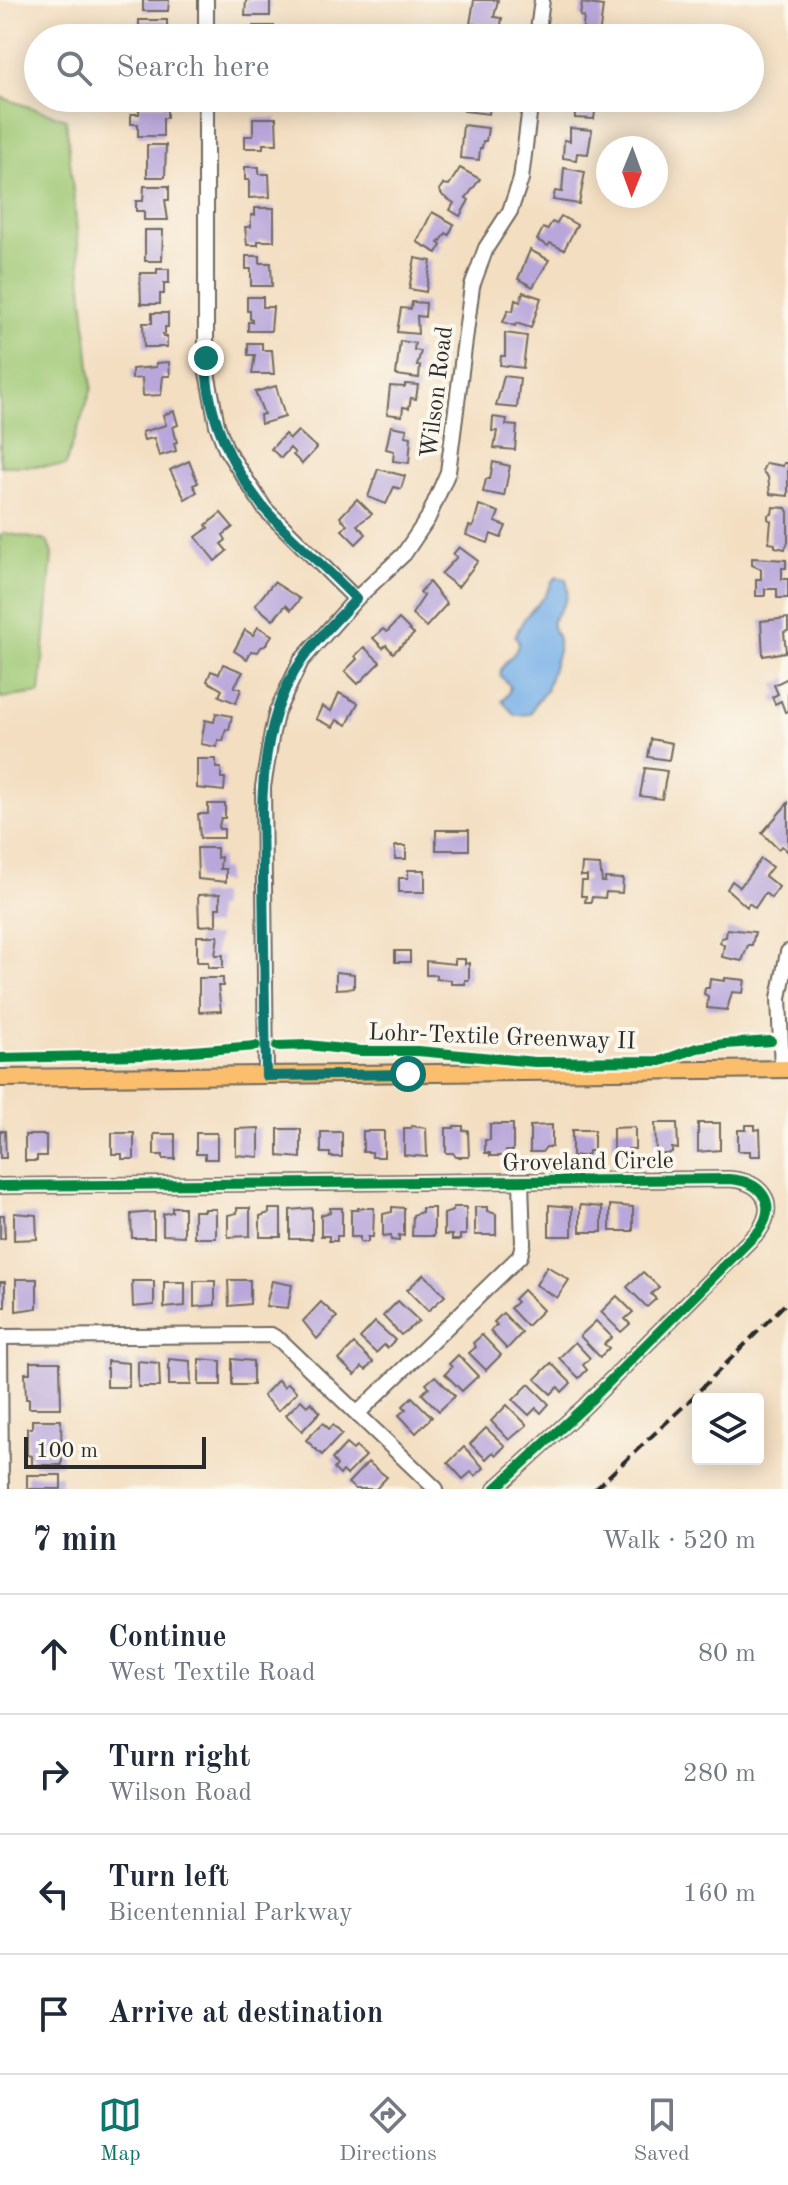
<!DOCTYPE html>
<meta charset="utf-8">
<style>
:root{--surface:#fff;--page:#f2f2f3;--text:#1f2937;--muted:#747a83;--line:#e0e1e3;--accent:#0f766e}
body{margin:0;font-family:"Old Standard TT",serif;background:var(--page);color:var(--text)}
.controls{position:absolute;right:24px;bottom:24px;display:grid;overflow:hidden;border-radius:8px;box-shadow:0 4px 20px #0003}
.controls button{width:72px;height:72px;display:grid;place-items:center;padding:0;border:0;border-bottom:2px solid var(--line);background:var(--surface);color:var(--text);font:40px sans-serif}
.compass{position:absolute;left:596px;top:136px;width:72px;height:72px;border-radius:50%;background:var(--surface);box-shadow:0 4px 20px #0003;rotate:181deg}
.scale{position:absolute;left:24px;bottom:20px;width:182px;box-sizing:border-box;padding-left:8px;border:4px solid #2b2b2b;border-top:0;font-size:22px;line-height:28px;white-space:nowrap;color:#2b2b2b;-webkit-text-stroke:6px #fbf7ec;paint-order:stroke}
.stop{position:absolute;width:24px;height:24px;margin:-18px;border:6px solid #0f766e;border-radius:50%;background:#fff}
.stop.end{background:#0f766e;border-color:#fff;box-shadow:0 2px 8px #0008}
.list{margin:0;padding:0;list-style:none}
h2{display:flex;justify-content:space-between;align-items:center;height:104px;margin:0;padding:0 32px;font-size:34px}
h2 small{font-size:26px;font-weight:400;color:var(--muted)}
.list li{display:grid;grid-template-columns:52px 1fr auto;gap:24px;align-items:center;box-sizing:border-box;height:120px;padding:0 32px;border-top:2px solid var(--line)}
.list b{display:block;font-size:30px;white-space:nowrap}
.list p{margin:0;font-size:26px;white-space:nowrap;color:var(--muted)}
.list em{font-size:26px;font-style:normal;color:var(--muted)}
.icon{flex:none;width:44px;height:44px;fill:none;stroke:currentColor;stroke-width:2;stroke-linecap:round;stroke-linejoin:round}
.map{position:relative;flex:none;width:788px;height:1489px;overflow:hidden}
.search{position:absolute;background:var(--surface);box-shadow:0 4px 20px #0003;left:24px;right:24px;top:24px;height:88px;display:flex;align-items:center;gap:20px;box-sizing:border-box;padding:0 28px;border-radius:44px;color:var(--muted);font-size:30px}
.sheet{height:584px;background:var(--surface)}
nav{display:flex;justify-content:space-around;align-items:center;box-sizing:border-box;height:112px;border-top:2px solid var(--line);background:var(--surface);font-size:22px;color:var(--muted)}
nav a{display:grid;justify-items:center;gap:4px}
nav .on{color:var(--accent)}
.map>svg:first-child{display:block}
.green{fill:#9ec773;stroke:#64794f;stroke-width:2}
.water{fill:#79b1e8;stroke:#526e8a;stroke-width:2}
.building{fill:#b9a7db}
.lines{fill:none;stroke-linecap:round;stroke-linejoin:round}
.minor-casing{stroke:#716a60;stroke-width:18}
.major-casing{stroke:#716a60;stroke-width:20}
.minor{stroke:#fff;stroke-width:14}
.major{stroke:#fabe6d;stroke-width:16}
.rail{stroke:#2b2b2b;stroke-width:4;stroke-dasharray:12 6;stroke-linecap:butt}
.cycleway-casing{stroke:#fbf7ec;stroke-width:15}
.cycleway{stroke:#00873e;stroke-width:10}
.route{stroke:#0f766e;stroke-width:10}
.labels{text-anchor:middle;stroke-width:8;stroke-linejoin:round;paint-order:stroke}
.street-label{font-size:24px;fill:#2b2b2b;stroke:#fbf7ec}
</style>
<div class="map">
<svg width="788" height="1489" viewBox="0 0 788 1489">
<rect width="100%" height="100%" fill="#fbf7ec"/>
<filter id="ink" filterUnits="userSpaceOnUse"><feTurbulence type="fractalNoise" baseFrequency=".0125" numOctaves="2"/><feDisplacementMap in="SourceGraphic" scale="16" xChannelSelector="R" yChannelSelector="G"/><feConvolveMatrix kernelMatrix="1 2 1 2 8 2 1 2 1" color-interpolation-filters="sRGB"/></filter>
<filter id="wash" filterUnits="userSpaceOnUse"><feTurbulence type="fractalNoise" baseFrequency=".006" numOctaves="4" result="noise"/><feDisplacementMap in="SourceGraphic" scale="32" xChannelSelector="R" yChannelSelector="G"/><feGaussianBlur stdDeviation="1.8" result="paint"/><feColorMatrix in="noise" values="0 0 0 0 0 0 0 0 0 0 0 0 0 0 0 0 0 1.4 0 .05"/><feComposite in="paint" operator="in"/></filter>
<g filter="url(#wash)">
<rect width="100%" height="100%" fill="#f3dec1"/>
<g class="green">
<polygon points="0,97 66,119 92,388 65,466 0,466"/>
<polygon points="5,533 47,541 52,554 40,693 0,698 0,535"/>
</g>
<path class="water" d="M557,577L566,579C572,599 561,608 551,622L558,639V651L546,691L537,701L530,714L515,715L502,701L508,694L510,686L500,675C502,659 515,660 519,642L515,636C518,631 521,623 525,618C534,606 548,597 552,581Z"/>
<g id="blocks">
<g class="building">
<polygon points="143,0 169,0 168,11 143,11"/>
<polygon points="246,0 270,0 270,16 245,16"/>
<polygon points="474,0 498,0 494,17 502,18 500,32 485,31 485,26 470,24"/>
<polygon points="582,3 603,6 599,37 582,35 584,17 580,16"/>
<polygon points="139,20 167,20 167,34 162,34 162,38 139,38"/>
<polygon points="253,26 274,26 273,38 248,38 248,32 253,32"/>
<polygon points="466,98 488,98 485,105 490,105 489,114 464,111"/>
<polygon points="574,98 597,98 594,119 575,118"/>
<polygon points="139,105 167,105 167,118 163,118 163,136 138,136 138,124 131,124 131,114 139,114"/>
<polygon points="253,118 276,118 277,144 263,144 263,148 245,148 245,136 253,136"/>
<polygon points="463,125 488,128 486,141 483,141 482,148 480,148 479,160 460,158"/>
<polygon points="570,128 592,130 588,154 577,153 576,160 563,158 564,140 570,141"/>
<polygon points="147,145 166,145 165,177 147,177"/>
<polygon points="245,167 259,167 259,174 269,174 270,197 249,198 249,180 245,180"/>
<polygon points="460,168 480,179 466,198 469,200 460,216 450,210 454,203 443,196 439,190 443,184 449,185"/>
<polygon points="564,168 585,172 579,204 553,200 555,191 562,192"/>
<polygon points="144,186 169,186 169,200 165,200 168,220 144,220 144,211 136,211 136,201 143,201"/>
<polygon points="255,208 274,208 274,241 258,241 258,245 247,245 245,227 251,227 251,215 255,215"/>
<polygon points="432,212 454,224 449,235 446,233 441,241 440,240 438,243 441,245 437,253 417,242"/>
<polygon points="561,216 577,225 564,250 550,243 548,246 537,240 543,228 547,230 552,222 556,224"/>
<polygon points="145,230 163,230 162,261 145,261"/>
<polygon points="530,250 549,260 533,287 518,279"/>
<polygon points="246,256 260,256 260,263 271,263 272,286 251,286 251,269 246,269"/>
<polygon points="415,258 431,261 426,292 409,289"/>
<polygon points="157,269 169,269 169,283 164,283 164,294 160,294 160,304 141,304 140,273 157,273"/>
<polygon points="523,292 541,298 531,328 516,323 515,326 503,322 508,310 513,311 515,300 520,302"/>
<polygon points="247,297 263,297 263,307 273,307 271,331 248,331 248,322 252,322 252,319 250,319 250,311 247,311"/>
<polygon points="412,302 426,303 425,317 417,316 418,334 397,332 401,308 411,309"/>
<polygon points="152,313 168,313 168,327 165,327 165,334 163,334 163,337 167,337 167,347 144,347 143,323 152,323"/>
<polygon points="505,333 527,336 523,368 500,365 501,356 505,356"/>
<polygon points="400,341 415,343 414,350 421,351 417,366 420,366 419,378 396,375"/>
<polygon points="248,343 262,343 262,350 272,350 274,374 252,374 255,355 248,355"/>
<polygon points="169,362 170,376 163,376 161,395 143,396 142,378 132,379 132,369 156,367 156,363"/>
<polygon points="504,376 520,378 517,408 496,406"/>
<polygon points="405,384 418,385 416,399 411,398 409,408 403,407 402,416 387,414 390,386 405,387"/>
<polygon points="276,386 285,417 261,424 260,415 264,414 255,392"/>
<polygon points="174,411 178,425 173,427 177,442 174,443 176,451 159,456 154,438 144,440 142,432 166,425 163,415"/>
<polygon points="493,417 507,419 506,425 517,426 515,450 494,448 497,431 492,431"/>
<polygon points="391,426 407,429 405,436 411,437 409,463 393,461 394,451 386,449"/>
<polygon points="298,431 317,448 302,464 293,455 295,453 290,448 281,458 271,449 285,434 290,439"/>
<polygon points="189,461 198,483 193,485 197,492 185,499 170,470"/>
<polygon points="493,462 510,466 504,496 483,492 486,479 490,479"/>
<polygon points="766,463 783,466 784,463 788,463 788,496 770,494 768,477 762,471"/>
<polygon points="378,469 405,476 401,489 394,487 386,504 368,497"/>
<polygon points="357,499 372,514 357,525 366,534 356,544 342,530 347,525 340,517"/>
<polygon points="479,505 499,512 495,522 506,526 501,538 491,534 488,543 466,535 469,526 473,527"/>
<polygon points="773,507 786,508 788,512 788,542 785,549 775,547 775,544 769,543 771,521 768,519 768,515 772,514"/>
<polygon points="221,513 233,527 223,535 226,540 221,544 227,551 215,561 196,537 208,528 206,525"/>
<polygon points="459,547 478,561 458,587 441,574 457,557 453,554"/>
<polygon points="752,558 786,560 786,568 782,568 782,579 788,579 788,598 777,598 777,589 765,589 765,596 756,596 756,579 761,579 761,569 752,565"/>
<polygon points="274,582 300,599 291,610 286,605 273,620 255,605"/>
<polygon points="429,582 447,604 426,627 412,614 424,596 420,592"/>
<polygon points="788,618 788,631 784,632 786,652 763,656 761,621"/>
<polygon points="399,619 414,634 393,653 386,645 383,648 373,638 383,629 387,632"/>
<polygon points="258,627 272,635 265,646 261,647 258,652 251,651 247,659 234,651 245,630 253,635"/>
<polygon points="364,647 380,662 358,684 345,671 357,659 355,656"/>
<polygon points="223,664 243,672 234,687 241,689 236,703 219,696 222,690 207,681 211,671 219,674"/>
<polygon points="788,678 788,711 785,712 781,701 775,704 772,697 778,694 774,685"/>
<polygon points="339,693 358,703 347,725 337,720 333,727 316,719 322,706 331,711"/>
<polygon points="216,713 232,716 229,730 226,729 223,741 218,740 217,747 201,744 205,720 214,722"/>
<polygon points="651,739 672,743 669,760 648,757"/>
<polygon points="197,759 216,759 216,768 221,768 221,778 225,778 224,791 197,788"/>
<polygon points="645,768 667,771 662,799 640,796"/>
<polygon points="788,803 788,852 782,846 778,849 762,833"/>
<polygon points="208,804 225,804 225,818 221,818 219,826 219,829 224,829 224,838 200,838 198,814 208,814"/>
<rect x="436" y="830" width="33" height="20"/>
<rect x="395" y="846" width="11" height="13"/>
<polygon points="197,848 217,848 217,858 221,857 220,869 226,869 226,882 198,879"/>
<polygon points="761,859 772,867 765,876 779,887 771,898 765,893 755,908 749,903 747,907 727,889 732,881 740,887"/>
<polygon points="582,864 600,865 602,882 605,882 605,878 623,879 622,893 606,892 605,898 592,897 591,902 585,902 586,896 581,896 582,881 587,881 587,876 581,876"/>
<polygon points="408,870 425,870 425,892 399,892 399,878 408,878"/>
<polygon points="220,894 220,908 216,908 216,925 199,926 198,895"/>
<polygon points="727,929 755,932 752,945 748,945 742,961 722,957 724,945 720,943 721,938 726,937"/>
<polygon points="197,936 218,936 215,955 223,955 223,968 208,968 208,962 197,962"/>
<rect x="395" y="951" width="15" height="11"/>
<polygon points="455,959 465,959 465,964 469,963 469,980 465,980 465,984 451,984 451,980 436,979 436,975 426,975 426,961 455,964"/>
<polygon points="336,972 354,974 354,988 336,989"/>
<polygon points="199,978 223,978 223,986 218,986 221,1011 199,1012"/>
<polygon points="725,978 745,980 743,993 732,992 727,1010 707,1008 708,996 704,994 705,988 709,988 710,979 725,981"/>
<polygon points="655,1123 677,1123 678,1149 672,1148 672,1152 668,1154 656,1154"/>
<polygon points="698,1123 720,1123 720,1150 698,1152"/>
<polygon points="490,1124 513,1124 513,1151 506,1151 504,1156 490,1156 490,1153 485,1153 485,1140 490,1140"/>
<polygon points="552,1125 552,1147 546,1147 542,1152 530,1152 530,1126"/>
<polygon points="746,1125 755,1125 755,1130 760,1129 761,1156 750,1156 750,1151 738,1151 738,1130 746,1130"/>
<polygon points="411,1126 426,1128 427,1157 404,1155 404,1128 411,1128"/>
<polygon points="454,1126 463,1126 463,1131 468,1130 469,1157 456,1157 453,1153 446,1153 446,1128 454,1128"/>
<polygon points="635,1127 635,1149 629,1149 625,1154 613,1154 613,1128"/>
<polygon points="259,1128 259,1157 236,1155 236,1129"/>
<polygon points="278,1129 301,1129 301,1158 278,1156"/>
<polygon points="572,1130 594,1130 594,1151 588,1151 588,1154 584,1156 572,1156"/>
<polygon points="0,1131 5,1131 6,1158 0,1158"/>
<polygon points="363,1131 384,1131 384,1157 372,1157 372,1152 363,1152"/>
<polygon points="321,1132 342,1132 342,1157 330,1157 330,1153 321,1153"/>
<polygon points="112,1133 134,1133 134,1159 122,1159 122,1154 112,1154"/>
<polygon points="196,1133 217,1133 217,1159 205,1159 205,1154 196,1154"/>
<polygon points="154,1134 175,1134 175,1159 163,1159 163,1155 154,1155"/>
<polygon points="25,1135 46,1135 46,1156 37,1156 37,1161 25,1161"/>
<polygon points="549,1205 572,1207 572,1236 549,1236"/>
<polygon points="580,1205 602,1207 602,1232 580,1232"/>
<polygon points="610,1205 633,1207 633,1231 610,1231"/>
<polygon points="172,1207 184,1207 184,1236 163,1235 163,1214 172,1212"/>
<polygon points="392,1207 404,1208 404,1236 399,1235 399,1241 391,1240 391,1235 383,1236 383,1214 392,1212"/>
<polygon points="453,1207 466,1207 466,1235 460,1235 460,1240 452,1240 452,1235 444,1235 444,1214 453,1211"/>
<polygon points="475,1207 487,1207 487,1211 496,1214 496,1235 475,1235"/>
<polygon points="237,1208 250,1208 250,1236 228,1237 228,1215 237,1213"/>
<polygon points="312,1208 312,1239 290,1239 290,1210"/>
<polygon points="330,1208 342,1208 342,1236 337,1236 337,1241 329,1241 329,1236 321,1236 321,1215 330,1212"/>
<polygon points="358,1208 374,1208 373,1237 368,1237 368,1242 360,1242 360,1237 351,1237 351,1210 358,1210"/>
<polygon points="422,1208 434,1208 434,1236 412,1236 413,1215 422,1212"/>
<polygon points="204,1209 216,1209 216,1238 194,1238 194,1211 204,1211"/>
<polygon points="269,1209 281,1209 281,1237 260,1237 260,1216 269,1213"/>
<polygon points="154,1212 154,1238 132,1238 131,1214"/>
<polygon points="14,1213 36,1215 37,1239 14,1240"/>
<polygon points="0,1215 4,1215 5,1238 0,1239"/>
<polygon points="547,1266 569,1280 557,1298 536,1285"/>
<polygon points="643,1272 659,1287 651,1294 656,1299 647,1307 627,1287"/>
<polygon points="424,1274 445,1296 428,1311 407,1290"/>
<polygon points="16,1279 37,1279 37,1308 16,1311"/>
<polygon points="228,1280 250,1280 250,1304 229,1306"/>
<polygon points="132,1281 154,1281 154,1305 133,1307"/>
<polygon points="194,1281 215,1281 215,1305 194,1307"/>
<polygon points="272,1281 292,1285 288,1308 266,1306"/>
<rect x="0" y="1282" width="5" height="25"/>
<polygon points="164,1282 185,1282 185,1306 164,1308"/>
<polygon points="523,1290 543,1310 527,1326 510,1308 517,1302 514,1299"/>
<polygon points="617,1296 633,1312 625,1319 630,1324 621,1332 601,1312"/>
<polygon points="398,1301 419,1321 401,1335 383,1316"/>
<polygon points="321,1302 337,1317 317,1339 303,1321"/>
<polygon points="503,1313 522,1333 507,1349 490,1331 497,1325 494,1322"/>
<polygon points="596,1321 612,1337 604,1344 609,1348 600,1357 580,1336"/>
<polygon points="375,1322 395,1340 387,1348 384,1345 376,1353 360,1338"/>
<polygon points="482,1335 501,1355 486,1370 469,1353 476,1347 473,1343"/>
<polygon points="575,1342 590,1358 583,1365 587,1370 579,1378 559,1358"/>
<polygon points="354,1344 373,1362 366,1370 362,1367 355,1375 339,1360"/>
<polygon points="458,1355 478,1376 462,1391 445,1374 452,1367 449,1364"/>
<polygon points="169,1359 190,1361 191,1385 169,1385"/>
<polygon points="199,1359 221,1361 221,1385 199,1385"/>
<polygon points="232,1359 253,1361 253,1385 232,1385"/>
<polygon points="107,1361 129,1363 129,1387 107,1387"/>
<polygon points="138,1361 159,1363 160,1387 138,1387"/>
<polygon points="30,1362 60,1362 61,1408 29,1408 29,1399 26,1399 25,1373 30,1373"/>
<polygon points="551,1363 571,1383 562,1392 558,1387 551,1394 535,1379"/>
<polygon points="435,1376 455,1396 439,1411 422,1394 429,1387 426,1384"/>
<polygon points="278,1380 284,1387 288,1383 297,1392 278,1411 263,1396"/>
<polygon points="529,1384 549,1404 541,1413 536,1408 529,1415 513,1400"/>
<polygon points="412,1397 432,1417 416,1433 399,1415 406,1409 403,1406"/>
<polygon points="301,1400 307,1406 311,1402 320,1412 302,1431 286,1415"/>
<polygon points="507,1405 527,1425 509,1440 491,1421"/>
<polygon points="32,1420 61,1420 62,1465 32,1465 32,1456 27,1455 27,1428 32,1428"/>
<polygon points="323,1423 329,1429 333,1425 342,1434 322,1455 306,1440"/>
<polygon points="486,1428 505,1446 496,1455 493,1452 486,1459 470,1444"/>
<polygon points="346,1444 353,1450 356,1447 366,1456 347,1475 343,1471 340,1475 334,1469 337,1465 332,1459"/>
<polygon points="464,1447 484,1468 475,1476 471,1472 463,1479 448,1463"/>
<polygon points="368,1462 387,1477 376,1489 355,1489 348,1483"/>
<rect x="27" y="1475" width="34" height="14"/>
</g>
</g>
</g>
<g filter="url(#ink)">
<use href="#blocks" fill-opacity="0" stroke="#716a60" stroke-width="2"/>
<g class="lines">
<g class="minor-casing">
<g id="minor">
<polyline points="206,0 206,38"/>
<polyline points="537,38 542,0"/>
<polyline points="206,98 206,367 217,425 226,449 265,509 356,599"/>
<polyline points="782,1069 779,998 788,952"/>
<polyline points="266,1076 263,787 272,732 277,711 301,661 356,599 404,554 428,518 448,472 472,286 486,248 510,211 521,179 531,98"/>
<path d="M0,1186L729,1179C760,1181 779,1202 759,1231L584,1407L495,1489"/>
<polyline points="0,1337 271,1335 281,1341 436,1489"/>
<polyline points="0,1337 1,1489"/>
<polyline points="358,1413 520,1256 523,1243 521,1181"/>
</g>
</g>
<g class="major-casing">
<polyline id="major" points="0,1078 788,1069"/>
</g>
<use href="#minor" class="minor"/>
<use href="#major" class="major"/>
<polyline class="rail" points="595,1489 684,1406 788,1301"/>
<g class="cycleway-casing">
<g id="cycleway">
<polyline points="277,1046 308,1045 361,1051 418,1051 535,1062 661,1061 697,1048 725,1044 771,1041"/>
<polyline points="0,1058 142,1055 256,1046"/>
<path d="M0,1186L729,1179C760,1181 779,1202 759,1231L584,1407L495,1489"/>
</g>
</g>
<use href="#cycleway" class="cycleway"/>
</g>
</g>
<g class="lines" filter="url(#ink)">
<path class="route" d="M206,358C206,412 230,465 263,507C291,540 327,567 356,599C338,619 317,638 302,660C272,702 263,761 262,811L266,1076L408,1074"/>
</g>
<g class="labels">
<g class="street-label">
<text transform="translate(436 392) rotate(-83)" y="8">Wilson Road</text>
<text transform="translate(502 1036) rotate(2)" y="8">Lohr-Textile Greenway II</text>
<text transform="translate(588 1161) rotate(-1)" y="8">Groveland Circle</text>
</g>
</g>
</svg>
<div class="controls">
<button><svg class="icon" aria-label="layers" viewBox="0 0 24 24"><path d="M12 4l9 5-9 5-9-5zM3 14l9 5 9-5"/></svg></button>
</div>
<svg class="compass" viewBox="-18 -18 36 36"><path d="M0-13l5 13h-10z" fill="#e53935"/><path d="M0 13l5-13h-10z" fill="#747a83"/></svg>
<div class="scale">100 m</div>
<div class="stop" style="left:408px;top:1074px"></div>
<div class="stop end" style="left:206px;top:358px"></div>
<div class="search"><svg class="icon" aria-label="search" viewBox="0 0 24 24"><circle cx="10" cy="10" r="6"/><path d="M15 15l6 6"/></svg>Search here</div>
</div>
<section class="sheet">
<h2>7 min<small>Walk · 520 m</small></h2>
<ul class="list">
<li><svg class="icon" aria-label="ahead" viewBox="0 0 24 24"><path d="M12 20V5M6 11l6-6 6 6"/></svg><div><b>Continue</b><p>West Textile Road</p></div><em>80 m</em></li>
<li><svg class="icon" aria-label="right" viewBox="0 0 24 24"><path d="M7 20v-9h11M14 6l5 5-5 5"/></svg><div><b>Turn right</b><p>Wilson Road</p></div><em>280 m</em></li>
<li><svg class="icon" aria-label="left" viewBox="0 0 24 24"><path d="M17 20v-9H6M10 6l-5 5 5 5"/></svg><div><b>Turn left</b><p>Bicentennial Parkway</p></div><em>160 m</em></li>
<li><svg class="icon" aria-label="arrive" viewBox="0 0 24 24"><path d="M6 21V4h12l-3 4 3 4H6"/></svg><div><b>Arrive at destination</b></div></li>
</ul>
</section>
<nav>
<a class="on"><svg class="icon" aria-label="map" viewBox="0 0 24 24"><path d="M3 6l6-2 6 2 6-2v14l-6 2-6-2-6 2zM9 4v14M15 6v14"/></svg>Map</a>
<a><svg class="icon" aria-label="directions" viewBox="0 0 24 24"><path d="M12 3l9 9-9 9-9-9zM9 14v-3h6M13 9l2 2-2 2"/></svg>Directions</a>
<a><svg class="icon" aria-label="saved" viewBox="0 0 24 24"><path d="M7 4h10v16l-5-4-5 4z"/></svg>Saved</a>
</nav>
